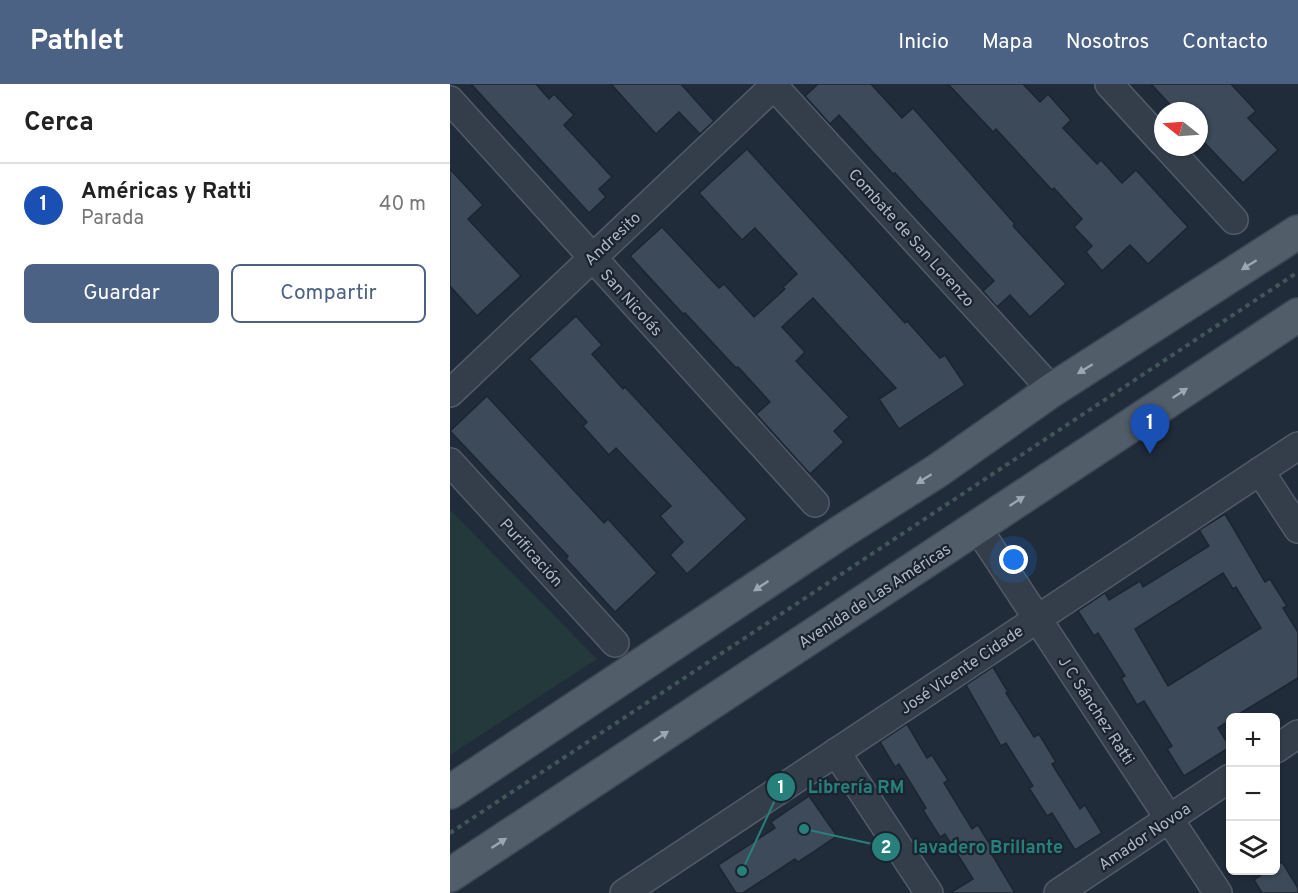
<!DOCTYPE html>
<html lang="es">
<meta charset="utf-8">
<style>
:root{--surface:#fff;--page:#f6f6f6;--text:#222;--muted:#767676;--line:#e0e0e0;--accent:#4c6284}
body{margin:0;font-family:Overpass,sans-serif;background:var(--page);color:var(--text)}
.controls{position:absolute;right:18px;bottom:18px;display:grid;overflow:hidden;border-radius:9px;box-shadow:0 2px 4px #0004}
.controls button{width:54px;height:54px;display:grid;place-items:center;padding:0;border:0;border-bottom:2px solid var(--line);background:var(--surface);color:var(--text);font:30px sans-serif}
.compass{position:absolute;left:704px;top:18px;width:54px;height:54px;border-radius:50%;background:var(--surface);box-shadow:0 2px 4px #0004;rotate:287deg}
.you{position:absolute;left:564px;top:476px;width:21px;height:21px;margin:-15px;border:4px solid #fff;border-radius:50%;background:#1a73e8;box-shadow:0 0 0 9px #1a73e833}
.badge{display:grid;place-items:center;width:39px;height:39px;border-radius:50%;background:var(--accent);color:#fff;font-size:20px;font-weight:700}
.pin{position:absolute;translate:-50% -50px;filter:drop-shadow(0 2px 3px #0008)}
.pin::after{content:'';position:absolute;top:32px;width:21px;height:18px;background:inherit;clip-path:polygon(0 0,100% 0,50% 100%)}
.list{margin:0;padding:0;list-style:none}
h2{display:flex;justify-content:space-between;align-items:center;height:78px;margin:0;padding:0 24px;font-size:26px}
h2 small{font-size:20px;font-weight:400;color:var(--muted)}
.list li{display:grid;grid-template-columns:39px 1fr auto;gap:18px;align-items:center;box-sizing:border-box;height:84px;padding:0 24px;border-top:2px solid var(--line)}
.list b{display:block;font-size:22px;white-space:nowrap}
.list p{margin:0;font-size:20px;white-space:nowrap;color:var(--muted)}
.list em{font-size:20px;font-style:normal;color:var(--muted)}
.actions{display:flex;gap:12px;padding:18px 24px}
.actions a{flex:1;padding:14px 0;border:2px solid var(--accent);border-radius:9px;text-align:center;font-size:21px;color:var(--accent)}
.actions .main{background:var(--accent);color:#fff}
.icon{flex:none;width:33px;height:33px;fill:none;stroke:currentColor;stroke-width:2;stroke-linecap:round;stroke-linejoin:round}
.map{position:relative;flex:none;width:848px;height:809px;overflow:hidden}
header{display:flex;align-items:center;gap:36px;box-sizing:border-box;height:84px;padding:0 30px;background:var(--accent);color:#fff}
header strong{font-size:28px}
nav{display:flex;gap:33px;margin-inline-start:auto;font-size:21px}
main{display:flex}
aside{flex:1;background:var(--surface)}
.map>svg:first-child{display:block}
.green{fill:#23393b}
.building{fill:#3c4a59;stroke:#1c2531;stroke-width:1.5;fill-rule:evenodd}
.lines{fill:none;stroke-linecap:round;stroke-linejoin:round}
.minor-casing{stroke:#525b68;stroke-width:30}
.major-casing{stroke:#3e4753;stroke-width:36}
.path{stroke:#405658;stroke-width:4;stroke-dasharray:4.5 4.5;stroke-linecap:butt}
.minor{stroke:#343e4a;stroke-width:27}
.major{stroke:#525d6a;stroke-width:33}
.oneway{fill:#9ca6b4}
.labels{text-anchor:middle;stroke-width:4.5;stroke-linejoin:round;paint-order:stroke}
.street-label{font-size:16px;fill:#afb8c6;stroke:#1a232f}
.leader{fill:none;stroke:#27807b;stroke-width:2}
.callout-dot{fill:#27807b;stroke:#1a232f;stroke-width:2}
.mark-label{font-size:18px;text-anchor:middle;font-weight:bold;fill:#fff}
.callout-label{font-size:18px;text-anchor:middle;font-weight:bold;fill:#27807b;stroke:#1a232f;stroke-width:4.5;stroke-linejoin:round;paint-order:stroke}
</style>
<header>
<strong>Pathlet</strong>
<nav><a>Inicio</a><a>Mapa</a><a>Nosotros</a><a>Contacto</a></nav>
</header>
<main>
<aside>
<h2>Cerca<small></small></h2>
<ul class="list">
<li><span class="badge" style="background:#1a4fb4">1</span><div><b>Américas y Ratti</b><p>Parada</p></div><em>40 m</em></li>
</ul>
<div class="actions"><a class="main">Guardar</a><a>Compartir</a></div>
</aside>
<div class="map">
<svg width="848" height="809" viewBox="0 0 848 809">
<rect width="100%" height="100%" fill="#212c3a"/>
<polygon class="green" points="0,426 147,575 0,671"/>
<g class="building">
<polygon points="21,0 86,0 99,15 104,10 124,31 114,41 162,93 149,105 156,113 139,129"/>
<polygon points="161,0 231,0 264,37 250,50 229,28 206,50"/>
<polygon points="368,0 421,0 452,34 463,24 565,140 563,142 616,200 580,233 560,211 547,223 533,207 544,197 445,89 443,90 389,31 380,40 355,12"/>
<polygon points="498,0 573,0 590,18 598,10 621,36 613,44 647,80 651,76 672,99 686,86 738,143 698,180 680,161 652,187 636,168 642,162 624,143 632,135 604,104 602,106 546,45 543,48"/>
<polygon points="701,0 781,0 806,27 798,34 828,66 793,99 749,53 749,27 726,27"/>
<polygon points="297,65 455,239 457,237 490,274 495,271 515,301 449,345 429,315 446,304 363,214 332,243 355,268 346,277 399,333 384,347 394,358 360,390 306,330 320,318 288,283 286,284 235,229 233,230 180,172 212,143 269,204 274,200 304,233 335,205 333,203 347,190 305,144 292,156 249,109"/>
<polygon points="0,85 33,121 18,135 71,192 27,232 0,202"/>
<polygon points="126,232 152,261 142,270 173,305 175,303 297,435 237,490 220,471 233,458 210,432 221,422 166,364 159,371 133,342 137,338 79,275"/>
<polygon points="37,312 154,439 158,435 207,489 165,528 116,475 118,472 0,347"/>
<path d="M775,430L815,498L820,495L837,522L833,524L848,548V594L784,633H780V636L768,644L780,663L734,692L717,665L722,662L694,617L687,621L671,594L675,592L648,549L644,552L628,527L655,509L659,516L690,497L693,503L759,462L749,446ZM773,489L783,505L786,503L811,544L718,602L685,545Z"/>
<polygon points="543,583 558,608 556,609 584,653 589,650 606,678 602,680 630,725 635,721 652,749 625,766 602,729 597,732 579,704 583,702 556,659 551,662 516,601"/>
<polygon points="457,640 477,674 482,671 498,696 494,699 522,745 528,741 544,767 541,769 565,809 500,809 523,795 495,750 490,753 473,726 476,724 449,680 445,683 430,658"/>
<polygon points="359,712 387,752 348,778 345,775 293,809 286,809 268,781 325,744 321,738"/>
<polygon points="832,778 848,804 848,809 812,809 804,796 818,786 825,786 825,782"/>
</g>
<g class="lines">
<g class="minor-casing">
<g id="minor">
<polyline points="322,0 602,306"/>
<polyline points="659,0 713,59"/>
<polyline points="0,16 365,419"/>
<polyline points="717,63 784,136"/>
<polyline points="0,309 326,0"/>
<polyline points="0,378 165,559"/>
<polyline points="810,387 848,445"/>
<polyline points="527,443 768,809"/>
<polyline points="826,665 848,650"/>
<polyline points="386,668 479,809"/>
<polyline points="174,809 848,362"/>
<polyline points="608,809 780,694"/>
</g>
</g>
<g class="major-casing">
<g id="major">
<polyline points="0,708 391,448 487,387 602,306 848,148"/>
<polyline points="0,791 848,231"/>
</g>
</g>
<polyline class="path" points="0,749 848,188"/>
<use href="#minor" class="minor"/>
<use href="#major" class="major"/>
</g>
<defs><path id="oneway-solid" d="M-6-.8H1V-3.2L6.5 0L1 3.2V.8H-6Z" transform="scale(1.5)"/></defs>
<g class="oneway">
<use href="#oneway-solid" transform="translate(799 181) rotate(148)"/>
<use href="#oneway-solid" transform="translate(635 285) rotate(148)"/>
<use href="#oneway-solid" transform="translate(730 309) rotate(-33)"/>
<use href="#oneway-solid" transform="translate(474 395) rotate(148)"/>
<use href="#oneway-solid" transform="translate(567 417) rotate(-33)"/>
<use href="#oneway-solid" transform="translate(311 502) rotate(146)"/>
<use href="#oneway-solid" transform="translate(211 652) rotate(-33)"/>
<use href="#oneway-solid" transform="translate(49 759) rotate(-33)"/>
</g>
<g class="labels">
<g class="street-label">
<text transform="translate(462 153) rotate(48)" y="6">Combate de San Lorenzo</text>
<text transform="translate(162 154) rotate(-43)" y="6">Andresito</text>
<text transform="translate(182 218) rotate(48)" y="6">San Nicolás</text>
<text transform="translate(82 468) rotate(48)" y="6">Purificación</text>
<text transform="translate(424 511) rotate(-33)" y="6">Avenida de Las Américas</text>
<text transform="translate(511 585) rotate(-34)" y="6">José Vicente Cidade</text>
<text transform="translate(647 626) rotate(57)" y="6">J C Sánchez Ratti</text>
<text transform="translate(694 752) rotate(-34)" y="6">Amador Novoa</text>
</g>
</g>
<path class="leader" d="M292 787L331 703M354 745L436 763"/>
<g class="callout-dot">
<circle cx="292" cy="787" r="6"/>
<circle cx="354" cy="745" r="6"/>
<circle cx="331" cy="703" r="15"/>
<circle cx="436" cy="763" r="15"/>
</g>
<g class="mark-label">
<text x="331" y="709">1</text>
<text x="436" y="769">2</text>
</g>
<g class="callout-label">
<text x="406" y="709">Librería RM</text>
<text x="538" y="769">lavadero Brillante</text>
</g>
</svg>
<div class="controls">
<button>+</button>
<button>−</button>
<button><svg class="icon" aria-label="layers" viewBox="0 0 24 24"><path d="M12 4l9 5-9 5-9-5zM3 14l9 5 9-5"/></svg></button>
</div>
<svg class="compass" viewBox="-18 -18 36 36"><path d="M0-13l5 13h-10z" fill="#e53935"/><path d="M0 13l5-13h-10z" fill="#767676"/></svg>
<div class="you"></div>
<div class="pin badge" style="left:700px;top:370px;background:#1a4fb4">1</div>
</div>
</main>
